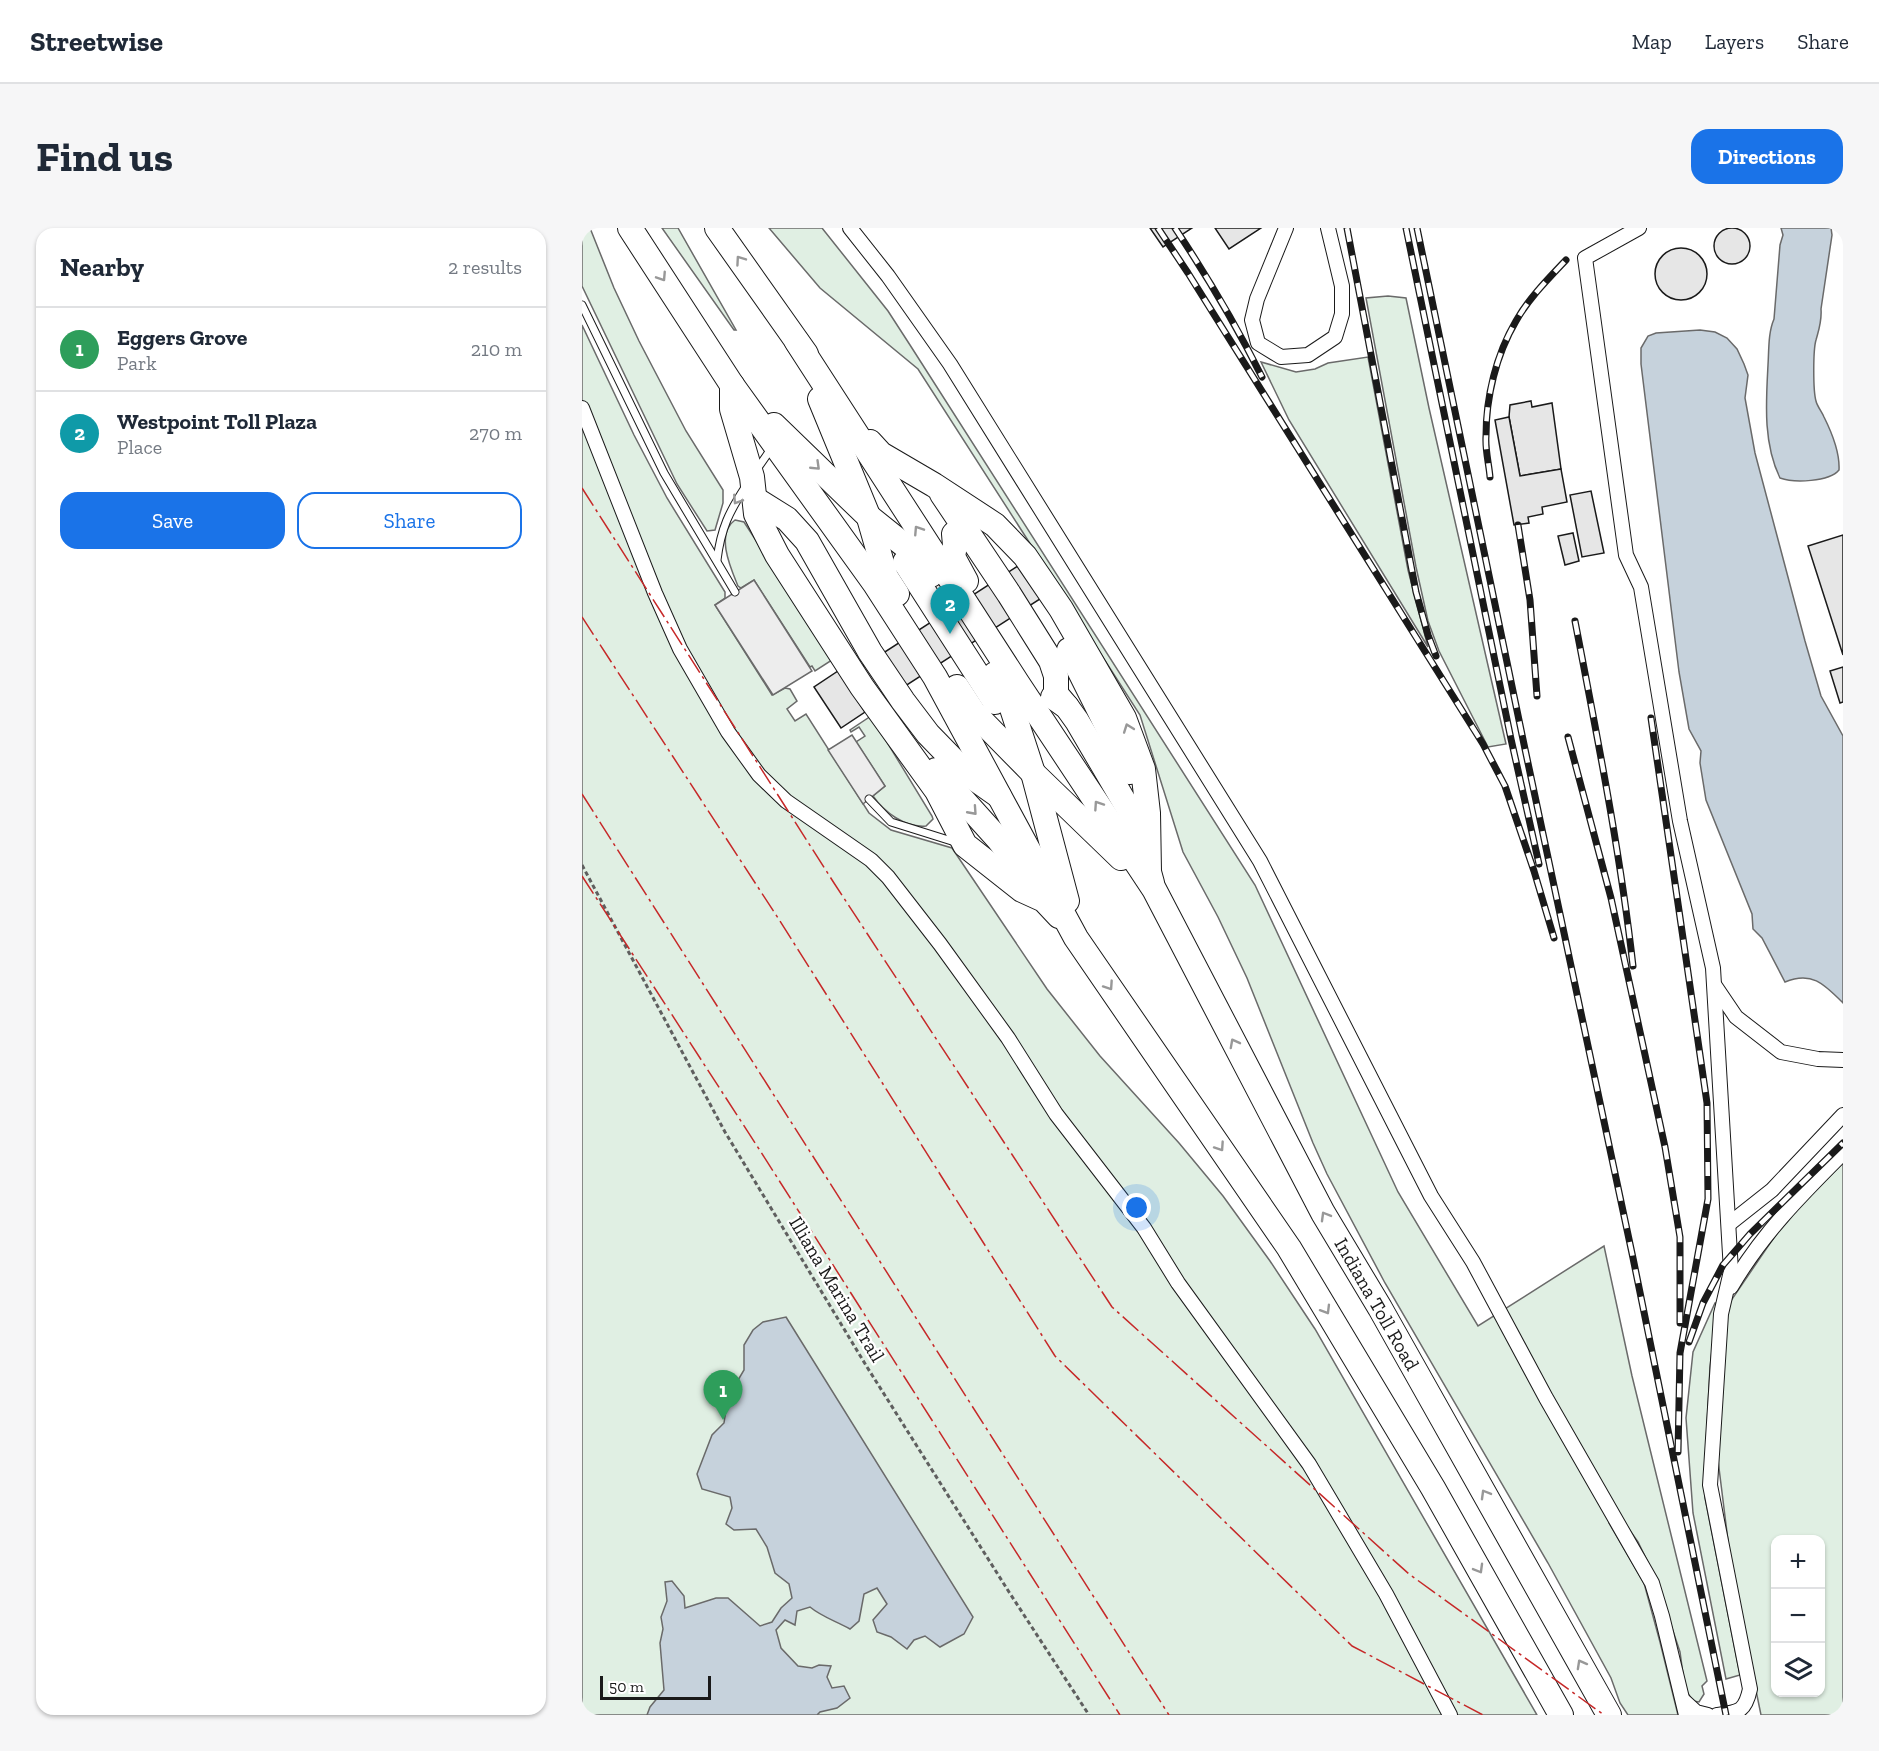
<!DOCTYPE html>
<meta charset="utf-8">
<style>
:root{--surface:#fff;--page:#f6f6f7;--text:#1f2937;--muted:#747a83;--line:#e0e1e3;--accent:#1a73e8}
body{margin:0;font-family:"Zilla Slab",serif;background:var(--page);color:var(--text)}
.controls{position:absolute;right:18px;bottom:18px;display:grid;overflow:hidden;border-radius:12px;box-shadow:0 2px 4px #0004}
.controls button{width:54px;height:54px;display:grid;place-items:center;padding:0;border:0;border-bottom:2px solid var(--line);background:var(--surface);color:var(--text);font:30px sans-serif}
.scale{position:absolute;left:18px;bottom:15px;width:111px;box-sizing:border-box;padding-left:6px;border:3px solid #1a1a1a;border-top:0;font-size:16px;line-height:21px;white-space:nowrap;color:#1a1a1a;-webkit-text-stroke:4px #fff;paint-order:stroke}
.you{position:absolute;left:555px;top:980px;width:21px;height:21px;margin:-15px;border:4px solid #fff;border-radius:50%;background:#1a73e8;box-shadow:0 0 0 9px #1a73e833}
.badge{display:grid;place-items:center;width:39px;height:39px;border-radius:50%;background:var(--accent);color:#fff;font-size:20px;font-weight:700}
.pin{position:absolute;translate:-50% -50px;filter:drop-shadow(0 2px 3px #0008)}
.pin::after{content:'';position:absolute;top:32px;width:21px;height:18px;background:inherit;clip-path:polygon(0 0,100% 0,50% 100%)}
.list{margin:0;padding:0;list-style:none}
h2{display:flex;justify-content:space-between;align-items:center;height:78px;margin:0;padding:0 24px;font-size:26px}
h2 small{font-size:20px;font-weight:400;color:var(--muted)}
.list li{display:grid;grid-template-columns:39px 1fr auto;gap:18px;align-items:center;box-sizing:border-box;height:84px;padding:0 24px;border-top:2px solid var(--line)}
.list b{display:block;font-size:22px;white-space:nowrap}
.list p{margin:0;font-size:20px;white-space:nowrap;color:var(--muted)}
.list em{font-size:20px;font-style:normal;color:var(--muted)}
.actions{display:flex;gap:12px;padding:18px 24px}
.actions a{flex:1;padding:14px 0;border:2px solid var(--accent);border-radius:18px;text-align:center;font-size:21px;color:var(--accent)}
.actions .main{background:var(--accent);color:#fff}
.icon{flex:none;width:33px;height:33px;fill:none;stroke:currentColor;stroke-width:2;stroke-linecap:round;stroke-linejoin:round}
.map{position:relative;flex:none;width:1261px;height:1487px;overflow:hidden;border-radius:18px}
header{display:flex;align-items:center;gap:36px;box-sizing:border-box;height:84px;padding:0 30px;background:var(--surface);border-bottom:2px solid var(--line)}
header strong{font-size:28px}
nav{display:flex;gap:33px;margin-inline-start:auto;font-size:21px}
.intro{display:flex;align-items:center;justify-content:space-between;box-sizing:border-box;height:144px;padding:0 36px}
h1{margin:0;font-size:42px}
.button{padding:15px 27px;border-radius:18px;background:var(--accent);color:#fff;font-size:21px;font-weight:700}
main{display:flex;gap:36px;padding:0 36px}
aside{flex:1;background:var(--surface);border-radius:18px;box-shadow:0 2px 4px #0004}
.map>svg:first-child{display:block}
.green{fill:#e0efe3;stroke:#6a6a6a;stroke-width:1.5;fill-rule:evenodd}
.parking{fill:#ededed;stroke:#6a6a6a;stroke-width:1.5}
.water{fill:#c6d2dc;stroke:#6a6a6a;stroke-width:1.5}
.building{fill:#e6e6e6;stroke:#1a1a1a;stroke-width:1.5}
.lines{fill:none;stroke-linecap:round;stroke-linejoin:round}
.lane-casing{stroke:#1a1a1a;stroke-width:9}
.street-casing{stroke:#1a1a1a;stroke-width:16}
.highway-casing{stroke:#1a1a1a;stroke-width:26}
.path{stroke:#5f5f5f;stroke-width:3;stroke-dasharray:4.5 3;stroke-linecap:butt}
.lane{stroke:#fff;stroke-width:7}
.street{stroke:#fff;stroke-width:14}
.highway{stroke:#fff;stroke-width:24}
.rail-casing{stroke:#1a1a1a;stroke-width:7}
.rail{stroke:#fff;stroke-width:4.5;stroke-dasharray:14;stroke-linecap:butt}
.power{stroke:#c62828;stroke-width:1.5;stroke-dasharray:21 4.5 3 4.5;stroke-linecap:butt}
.oneway{stroke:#989898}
.labels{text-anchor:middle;stroke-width:4.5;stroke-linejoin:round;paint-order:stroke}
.street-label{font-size:20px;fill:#1a1a1a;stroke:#fff}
</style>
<header>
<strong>Streetwise</strong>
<nav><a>Map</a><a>Layers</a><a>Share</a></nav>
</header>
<div class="intro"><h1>Find us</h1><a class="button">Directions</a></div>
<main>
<aside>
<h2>Nearby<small>2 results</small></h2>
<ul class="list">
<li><span class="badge" style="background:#2e9e5b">1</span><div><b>Eggers Grove</b><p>Park</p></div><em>210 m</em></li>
<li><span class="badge" style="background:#0f9aa8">2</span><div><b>Westpoint Toll Plaza</b><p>Place</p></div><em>270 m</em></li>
</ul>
<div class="actions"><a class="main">Save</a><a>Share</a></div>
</aside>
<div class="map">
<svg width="1261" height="1487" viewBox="0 0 1261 1487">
<rect width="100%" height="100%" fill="#fff"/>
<g class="green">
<polygon points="0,0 8,0 32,60 57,113 104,203 141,262 141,275 133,302 125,303 95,256 0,58"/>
<polygon points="80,0 96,0 154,102 152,102"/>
<polygon points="187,0 240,0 306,83 328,117 673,657 816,964 896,1098 1022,1018 1050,1148 1125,1453 1120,1458 1122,1466 1117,1474 1111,1473 1103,1461 1098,1424 1073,1349 1056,1314 1037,1287 1027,1295 1062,1355 1078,1414 1096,1487 1046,1487 1038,1475 1029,1450 966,1335 803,1055 745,946 731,915 665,750 636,689 601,624 558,487 336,141 238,60"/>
<polygon points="806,68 824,70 847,180 924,516 906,519 857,423 846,393 834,339 784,70"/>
<polygon points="0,97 52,207 85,270 143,364 143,370 133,377 190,467 203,460 208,461 215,473 205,481 213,493 224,486 287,585 309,602 370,620 465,761 518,828 597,915 641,968 688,1033 733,1101 955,1487 0,1487"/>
<polygon points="786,129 826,342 846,419 707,192 679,134 714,144 733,141 746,135"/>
<path d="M153,292L162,294L236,408L250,432L233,443L230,438L228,439L172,352L159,360L156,358C149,341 133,306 153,292Z"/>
<path d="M289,488L350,588L351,591L344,598C323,600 302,584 291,568L303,558L274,514L283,508L277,499L269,504L268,502Z"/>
<path d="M1261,935V1487H1179L1150,1345L1136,1232L1146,1077L1206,989ZM1194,1312H1238V1464H1194Z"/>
<polygon points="1133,1075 1136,1075 1128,1139 1123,1238 1123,1270 1158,1447 1144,1451 1111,1285 1104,1190 1111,1124"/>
</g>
<g class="parking">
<polygon points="172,352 230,443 191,467 133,377"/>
<polygon points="270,507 303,558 281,576 246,522"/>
</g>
<g class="water">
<path d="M1199,0H1249L1250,7L1239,81C1240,93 1237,101 1234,112C1231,122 1231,163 1234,173C1235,178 1240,184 1242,189C1250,205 1258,224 1257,242C1247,254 1212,255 1198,250C1181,215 1184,175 1186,137C1187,122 1186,105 1192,91L1198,17L1201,7Z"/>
<path d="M1118,102L1133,104L1145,110L1155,121L1162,136L1166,147L1163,170L1173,225L1223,413L1239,468L1261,508V775C1242,756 1230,743 1203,754L1180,710L1171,701L1170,686L1124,572L1118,535L1119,523L1107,501L1097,444L1059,136V120L1066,108L1074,105Z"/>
<path d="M204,1089L391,1389L382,1406L358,1419L343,1408L332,1412L325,1421L309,1409L295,1404L291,1392L305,1376L295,1360L282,1366L277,1393L268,1401C254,1393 240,1389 228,1379L215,1383L213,1397L203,1392L194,1402L199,1420L216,1438L230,1440L237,1437L249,1438L245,1449L250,1460L262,1458L268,1470L255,1480L238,1484L235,1487H65L68,1479L82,1462L78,1415L81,1401L79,1389L85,1373L83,1354L90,1353L102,1368L103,1380L134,1370H146L178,1398L190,1394L199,1380L210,1370L207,1356L193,1345L185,1319L174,1301L152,1302L144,1296L150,1280L148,1269L120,1261L115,1246L130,1207L142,1195L146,1169L162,1142V1117L171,1102L181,1094Z"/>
</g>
<g class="building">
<circle cx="1150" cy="18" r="18"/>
<polygon points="568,0 610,0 581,19"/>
<polygon points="633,0 679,0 647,21"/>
<circle cx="1099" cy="46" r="26"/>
<polygon points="949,173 950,179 970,175 979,241 938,248 927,189 928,177"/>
<polygon points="927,189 938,248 979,241 985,274 960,279 961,286 946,289 947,295 932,297 913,192"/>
<polygon points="1009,263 1022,325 1000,329 988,267"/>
<polygon points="991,305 997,333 983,337 976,308"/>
<polygon points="1261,307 1261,427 1226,318"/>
<polygon points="453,327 475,360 283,484 261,451"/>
<polygon points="1261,439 1261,474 1258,475 1248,443"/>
<polygon points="256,443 283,484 259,500 232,459"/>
</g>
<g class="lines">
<g class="lane-casing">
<g id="lane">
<polyline points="0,77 82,245 153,364"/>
<polyline points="175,241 189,221"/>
<path d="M135,332C139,300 147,284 164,258"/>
<polyline points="287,571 309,594 376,615"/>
</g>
</g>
<g class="street-casing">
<g id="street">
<polyline points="268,0 306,48 368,136 678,633 849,968 891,1034 964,1170 1070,1355 1080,1388 1104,1487"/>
<polyline points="704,0 675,71 670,92 676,115 699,129 726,127 753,109 760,86 760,58 746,0"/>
<path d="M1057,0L1003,30L1044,327L1059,359L1098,593L1131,740L1149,1043L1139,1086L1128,1257L1168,1461C1163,1484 1157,1484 1135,1487"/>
<polyline points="0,180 73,365 98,421 146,504 177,547 204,573 289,632 306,649 358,716 426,810 474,886 562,1000 596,1055 727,1236 804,1366 868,1487"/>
<polyline points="1133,758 1154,789 1199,824 1236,831 1261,832"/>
<polyline points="1147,996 1190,962 1261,887"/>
<path d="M1149,1059C1180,1006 1219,967 1261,925"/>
<polyline points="1102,1473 1114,1484 1126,1487"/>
</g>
</g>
<g class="highway-casing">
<g id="highway">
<polyline points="48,0 150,157 293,356 353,449 494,710 707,1020 851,1260 979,1487"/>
<polyline points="135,0 224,126"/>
<polyline points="215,114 436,456 572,661 741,985 798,1080 1027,1487"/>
<polyline points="150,157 150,181 170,249 174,286 195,327 280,459 355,563 383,617 440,662 462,672 477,688"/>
<polyline points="238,171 287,290 304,349 315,366"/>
<polyline points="192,197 287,289 337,329 349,347"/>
<polyline points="288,214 299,226 352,257 413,297 443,328 479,381 542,490 561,541 566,585 567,644 570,655"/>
<polyline points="360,266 427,366 469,433 474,448 474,466 485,479"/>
<polyline points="173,271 205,291 225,313 288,424 321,473 346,506 383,544 417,568"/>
<polyline points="372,306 373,317 371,329 384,353"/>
<polyline points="323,334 413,474"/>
<polyline points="487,422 548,544"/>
<polyline points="413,446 425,465 451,545 485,673"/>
<polyline points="375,459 392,485 451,545 539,630"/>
<polyline points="471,469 485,479 495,493 566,614"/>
<polyline points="354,542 417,612 454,659"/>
</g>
</g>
<polyline class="path" points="0,637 143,904 285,1139 427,1364 507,1487"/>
<use href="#lane" class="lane"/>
<use href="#street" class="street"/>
<use href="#highway" class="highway"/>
<g class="rail-casing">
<g id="rail">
<polyline points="576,0 606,45 901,516 923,558 952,643 972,710"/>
<path d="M593,0C625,48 654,97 680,149"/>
<polyline points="765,0 834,364 846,407 854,428"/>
<polyline points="824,0 929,511 957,636"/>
<polyline points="835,0 943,521 1051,1030 1144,1487"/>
<path d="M908,249C907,236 903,222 904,208C904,169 914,127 934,93C947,70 966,51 984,32"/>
<polyline points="936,297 948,372 955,468"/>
<path d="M993,393C1015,508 1038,622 1051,738"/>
<polyline points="1069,490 1125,875 1126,971 1098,1125 1096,1224"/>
<polyline points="986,509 1029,670 1083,919 1098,1009 1098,1095"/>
<polyline points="1107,1114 1121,1075 1141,1037 1168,1006 1261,915"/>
</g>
</g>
<use href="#rail" class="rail"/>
<g class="power">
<polyline points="0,260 252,655 530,1079 827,1346 1022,1487"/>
<polyline points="0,389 196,690 473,1128 770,1418 901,1487"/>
<polyline points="0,566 587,1487"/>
<polyline points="0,648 177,921 538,1487"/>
</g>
</g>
<defs><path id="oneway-chevron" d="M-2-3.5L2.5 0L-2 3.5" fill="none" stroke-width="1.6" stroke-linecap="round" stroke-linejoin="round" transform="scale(1.5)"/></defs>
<g class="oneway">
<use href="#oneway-chevron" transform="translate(158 32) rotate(-125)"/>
<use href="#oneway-chevron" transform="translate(80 49) rotate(57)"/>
<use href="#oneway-chevron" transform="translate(234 238) rotate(44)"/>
<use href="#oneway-chevron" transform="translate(155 272) rotate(123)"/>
<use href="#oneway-chevron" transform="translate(336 302) rotate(-123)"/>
<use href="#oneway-chevron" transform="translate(546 500) rotate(-110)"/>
<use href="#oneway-chevron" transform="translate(516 577) rotate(-124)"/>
<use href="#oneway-chevron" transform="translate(391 583) rotate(48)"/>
<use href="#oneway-chevron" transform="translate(527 758) rotate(56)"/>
<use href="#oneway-chevron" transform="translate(652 815) rotate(-118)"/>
<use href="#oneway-chevron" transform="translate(638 919) rotate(56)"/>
<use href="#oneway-chevron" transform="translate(743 988) rotate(-120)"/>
<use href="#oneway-chevron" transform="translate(744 1082) rotate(59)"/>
<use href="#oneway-chevron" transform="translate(903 1266) rotate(-120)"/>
<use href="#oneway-chevron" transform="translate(897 1341) rotate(60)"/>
<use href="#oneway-chevron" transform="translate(999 1436) rotate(-119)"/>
</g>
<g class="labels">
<g class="street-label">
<text transform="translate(255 1061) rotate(59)" y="7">Illiana Marina Trail</text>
<text transform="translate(795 1076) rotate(60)" y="7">Indiana Toll Road</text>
</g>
</g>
</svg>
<div class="controls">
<button>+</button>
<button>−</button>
<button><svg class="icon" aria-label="layers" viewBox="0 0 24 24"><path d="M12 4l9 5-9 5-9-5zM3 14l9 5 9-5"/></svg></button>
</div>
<div class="scale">50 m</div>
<div class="you"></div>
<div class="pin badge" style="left:141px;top:1192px;background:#2e9e5b">1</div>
<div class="pin badge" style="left:368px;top:406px;background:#0f9aa8">2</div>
</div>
</main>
